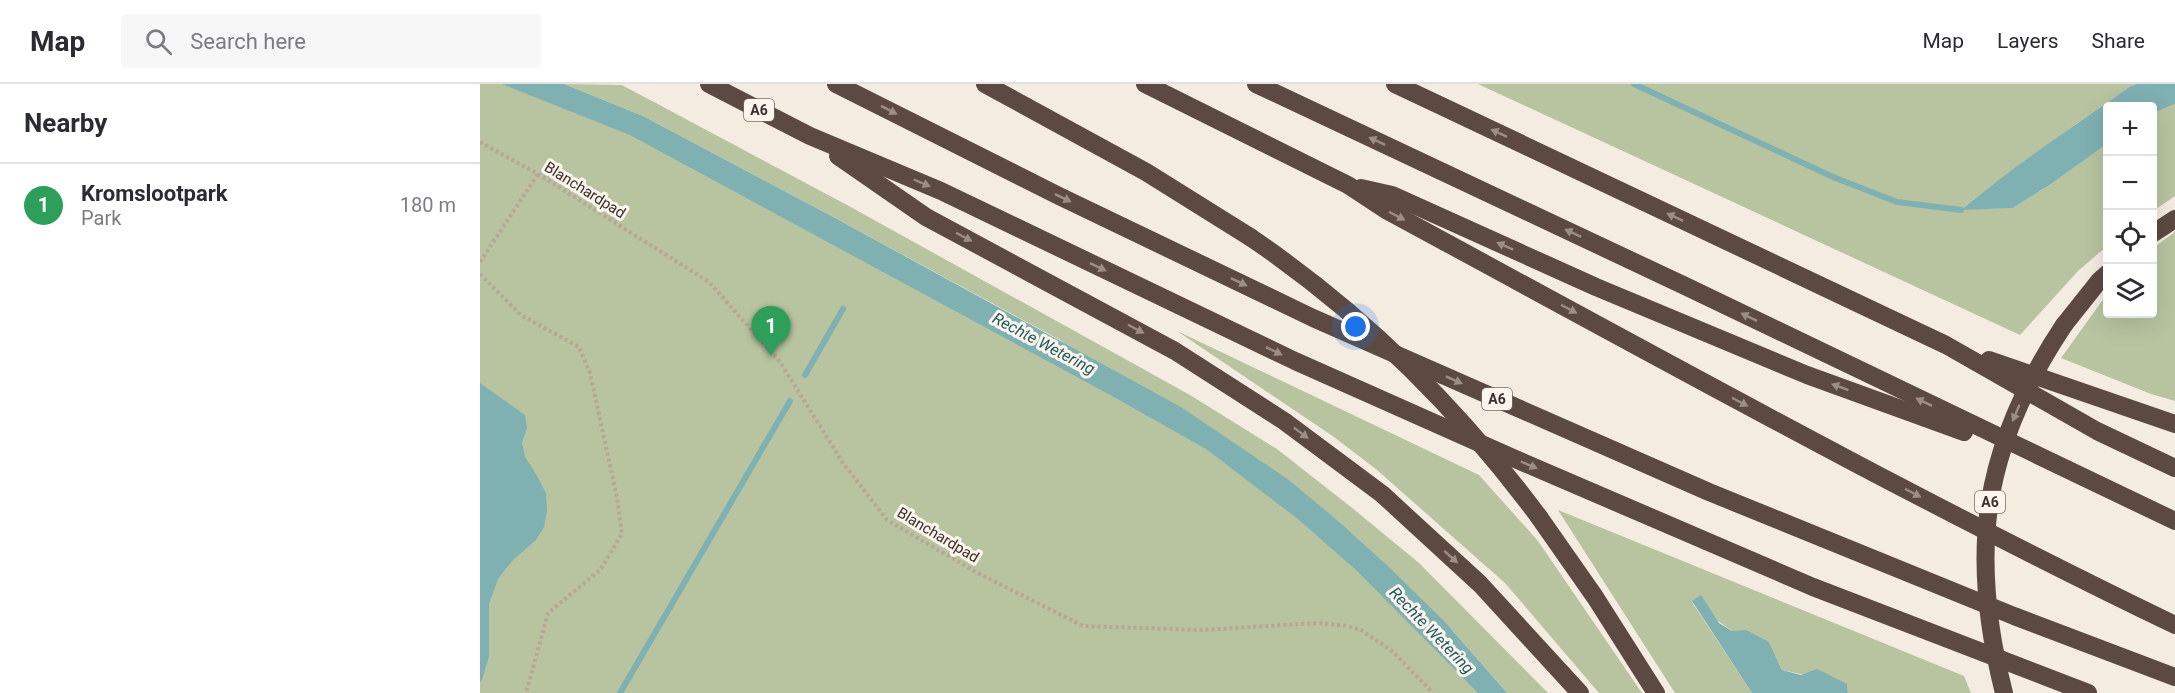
<!DOCTYPE html>
<meta charset="utf-8">
<style>
:root{--surface:#fff;--page:#f7f7f7;--text:#2b2b33;--muted:#7c7c81;--line:#e1e1e2;--accent:#1f5a5e}
body{margin:0;font-family:Roboto,sans-serif;background:var(--page);color:var(--text)}
.controls{position:absolute;right:18px;top:18px;display:grid;overflow:hidden;border-radius:6px;box-shadow:0 6px 24px #0002}
.controls button{width:54px;height:54px;display:grid;place-items:center;padding:0;border:0;border-bottom:2px solid var(--line);background:var(--surface);color:var(--text);font:30px sans-serif}
.you{position:absolute;left:876px;top:243px;width:21px;height:21px;margin:-15px;border:4px solid #fff;border-radius:50%;background:#1a73e8;box-shadow:0 0 0 9px #1a73e833}
.badge{display:grid;place-items:center;width:39px;height:39px;border-radius:50%;background:var(--accent);color:#fff;font-size:20px;font-weight:700}
.pin{position:absolute;translate:-50% -50px;filter:drop-shadow(0 2px 3px #0008)}
.pin::after{content:'';position:absolute;top:32px;width:21px;height:18px;background:inherit;clip-path:polygon(0 0,100% 0,50% 100%)}
.list{margin:0;padding:0;list-style:none}
h2{display:flex;justify-content:space-between;align-items:center;height:78px;margin:0;padding:0 24px;font-size:26px}
h2 small{font-size:20px;font-weight:400;color:var(--muted)}
.list li{display:grid;grid-template-columns:39px 1fr auto;gap:18px;align-items:center;box-sizing:border-box;height:84px;padding:0 24px;border-top:2px solid var(--line)}
.list b{display:block;font-size:22px;white-space:nowrap}
.list p{margin:0;font-size:20px;white-space:nowrap;color:var(--muted)}
.list em{font-size:20px;font-style:normal;color:var(--muted)}
.icon{flex:none;width:33px;height:33px;fill:none;stroke:currentColor;stroke-width:2;stroke-linecap:round;stroke-linejoin:round}
.map{position:relative;flex:none;width:1695px;height:609px;overflow:hidden}
header{display:flex;align-items:center;gap:36px;box-sizing:border-box;height:84px;padding:0 30px;background:var(--surface);border-bottom:2px solid var(--line)}
header strong{font-size:28px}
nav{display:flex;gap:33px;margin-inline-start:auto;font-size:21px}
.search{width:420px;height:54px;background:var(--page);display:flex;align-items:center;gap:15px;box-sizing:border-box;padding:0 21px;border-radius:6px;color:var(--muted);font-size:22px}
main{display:flex}
aside{flex:1;background:var(--surface)}
.map>svg:first-child{display:block}
.green{fill:#b8c4a0}
.water{fill:#7fb0b2}
.lines{fill:none;stroke-linecap:round;stroke-linejoin:round}
.stream{stroke:#7fb0b2;stroke-width:6}
.path{stroke:#b9a596;stroke-width:4;stroke-dasharray:3 3;stroke-linecap:butt}
.highway{stroke:#5c4a42;stroke-width:18}
.highway-bridge{stroke:#5c4a42;stroke-width:18}
.oneway{fill:#9c8e87}
.labels{text-anchor:middle;stroke-width:6;stroke-linejoin:round;paint-order:stroke}
.shield{fill:#fbf5ee;stroke:#756b66;stroke-width:1.5}
.shield-label{font-size:14px;font-weight:bold;fill:#3b302b}
.street-label{font-size:15px;fill:#3b302b;stroke:#fbf5ee}
.water-label{font-size:16px;font-style:italic;fill:#1f5a5e;stroke:#fbf5ee}
</style>
<header>
<strong>Map</strong>
<div class="search"><svg class="icon" aria-label="search" viewBox="0 0 24 24"><circle cx="10" cy="10" r="6"/><path d="M15 15l6 6"/></svg>Search here</div>
<nav><a>Map</a><a>Layers</a><a>Share</a></nav>
</header>
<main>
<aside>
<h2>Nearby<small></small></h2>
<ul class="list">
<li><span class="badge" style="background:#2e9e5b">1</span><div><b>Kromslootpark</b><p>Park</p></div><em>180 m</em></li>
</ul>
</aside>
<div class="map">
<svg width="1695" height="609" viewBox="0 0 1695 609">
<rect width="100%" height="100%" fill="#f4ebe1"/>
<g class="green">
<polygon points="0,0 53,0 294,111 769,377 1013,609 0,609"/>
<polygon points="84,0 142,1 367,121 710,311 797,365 871,423 939,479 1068,609 1027,609 972,546 580,256 357,135 163,32"/>
<path d="M998,0H1656L1649,3C1593,43 1535,81 1482,125L1533,124L1571,100L1627,60V162L1598,187L1540,251Z"/>
<polygon points="1695,20 1695,112 1673,127 1672,29"/>
<polygon points="1695,148 1695,317 1671,310 1581,274 1627,210 1628,230 1672,230 1673,164"/>
<polygon points="697,247 999,391 1058,457 1162,609 1119,609 1025,499 897,386 854,353"/>
<polygon points="1078,426 1484,592 1491,609 1368,609 1367,600 1302,586 1289,558 1252,547 1212,518 1272,609 1195,609"/>
</g>
<g class="water">
<polygon points="22,0 84,0 163,32 357,135 701,323 809,396 858,437 911,485 965,538 1027,609 998,609 877,487 818,435 726,365 632,312 150,51"/>
<path d="M1656,0H1695V20L1673,29L1672,22H1628L1627,60L1571,100L1533,124L1481,126C1534,81 1593,43 1649,3Z"/>
<polygon points="0,299 45,331 47,344 42,359 45,373 56,390 66,409 67,427 64,443 56,456 32,477 18,495 9,520 9,572 2,596 0,598"/>
<polygon points="1221,511 1239,539 1252,547 1266,546 1289,558 1302,586 1321,591 1337,585 1367,600 1368,609 1272,609 1212,517"/>
</g>
<g class="lines">
<g class="stream">
<polyline points="1154,0 1353,93 1417,118 1481,126"/>
<polyline points="325,291 363,225"/>
<polyline points="140,609 310,317"/>
</g>
<g class="path">
<polyline points="0,58 58,90 229,198 300,278 363,379 407,436 496,488 603,542 722,546 838,539 868,542 881,546 912,567 953,609"/>
<polyline points="0,178 58,90"/>
<polyline points="0,190 41,231 99,263 110,289 137,414 142,450 120,486 68,529 46,609"/>
</g>
<g class="highway">
<polyline points="229,0 330,52 461,107 815,277 1033,374 1333,503 1608,609"/>
<polyline points="356,0 579,112 833,234 1229,408 1534,532 1695,593"/>
<polyline points="505,0 666,88 770,153"/>
<path d="M665,0L868,101L906,126C1167,267 1427,412 1695,541"/>
<polyline points="776,0 1203,201 1695,437"/>
<polyline points="915,0 1466,261 1617,347 1695,384"/>
<polyline points="358,72 446,133 695,267 804,337 902,410 1000,500 1100,609"/>
<polyline points="881,104 912,111 1116,203 1327,291 1484,348"/>
<polyline points="1672,150 1695,135"/>
<polyline points="1584,241 1619,197 1628,189"/>
<polyline points="1509,276 1695,340"/>
<polyline points="1059,433 1115,513 1176,609"/>
</g>
<g class="highway-bridge">
<path d="M770,153C882,229 979,325 1059,433"/>
<path d="M1524,609C1488,468 1502,364 1584,241"/>
</g>
</g>
<defs><path id="oneway-solid" d="M-6-.8H1V-3.2L6.5 0L1 3.2V.8H-6Z" transform="scale(1.5)"/></defs>
<g class="oneway">
<use href="#oneway-solid" transform="translate(409 26) rotate(27)"/>
<use href="#oneway-solid" transform="translate(1019 49) rotate(-155)"/>
<use href="#oneway-solid" transform="translate(897 57) rotate(-155)"/>
<use href="#oneway-solid" transform="translate(442 99) rotate(23)"/>
<use href="#oneway-solid" transform="translate(583 114) rotate(26)"/>
<use href="#oneway-solid" transform="translate(917 132) rotate(28)"/>
<use href="#oneway-solid" transform="translate(1195 133) rotate(-155)"/>
<use href="#oneway-solid" transform="translate(1093 149) rotate(-155)"/>
<use href="#oneway-solid" transform="translate(484 153) rotate(28)"/>
<use href="#oneway-solid" transform="translate(1025 162) rotate(-156)"/>
<use href="#oneway-solid" transform="translate(618 183) rotate(26)"/>
<use href="#oneway-solid" transform="translate(759 198) rotate(26)"/>
<use href="#oneway-solid" transform="translate(1089 225) rotate(28)"/>
<use href="#oneway-solid" transform="translate(1269 233) rotate(-154)"/>
<use href="#oneway-solid" transform="translate(656 245) rotate(28)"/>
<use href="#oneway-solid" transform="translate(794 267) rotate(26)"/>
<use href="#oneway-solid" transform="translate(974 296) rotate(24)"/>
<use href="#oneway-solid" transform="translate(1360 303) rotate(-160)"/>
<use href="#oneway-solid" transform="translate(1260 318) rotate(28)"/>
<use href="#oneway-solid" transform="translate(1444 318) rotate(-154)"/>
<use href="#oneway-solid" transform="translate(1536 329) rotate(113)"/>
<use href="#oneway-solid" transform="translate(821 349) rotate(37)"/>
<use href="#oneway-solid" transform="translate(1049 381) rotate(23)"/>
<use href="#oneway-solid" transform="translate(1433 409) rotate(28)"/>
<use href="#oneway-solid" transform="translate(971 473) rotate(42)"/>
</g>
<g class="labels">
<g class="shield">
<rect x="264" y="15" width="30" height="22" rx="4.5"/>
<rect x="1002" y="304" width="30" height="22" rx="4.5"/>
<rect x="1495" y="407" width="30" height="22" rx="4.5"/>
</g>
<g class="shield-label">
<text x="279" y="31">A6</text>
<text x="1017" y="320">A6</text>
<text x="1510" y="423">A6</text>
</g>
<g class="street-label">
<text transform="translate(105 106) rotate(32)" y="5">Blanchardpad</text>
<text transform="translate(458 451) rotate(31)" y="5">Blanchardpad</text>
</g>
<g class="water-label">
<text transform="translate(564 259) rotate(28)" y="6">Rechte Wetering</text>
<text transform="translate(952 546) rotate(46)" y="6">Rechte Wetering</text>
</g>
</g>
</svg>
<div class="controls">
<button>+</button>
<button>−</button>
<button><svg class="icon" aria-label="locate" viewBox="0 0 24 24"><circle cx="12" cy="12" r="6"/><path d="M12 2v4M12 18v4M2 12h4M18 12h4"/></svg></button>
<button><svg class="icon" aria-label="layers" viewBox="0 0 24 24"><path d="M12 4l9 5-9 5-9-5zM3 14l9 5 9-5"/></svg></button>
</div>
<div class="you"></div>
<div class="pin badge" style="left:291px;top:272px;background:#2e9e5b">1</div>
</div>
</main>
